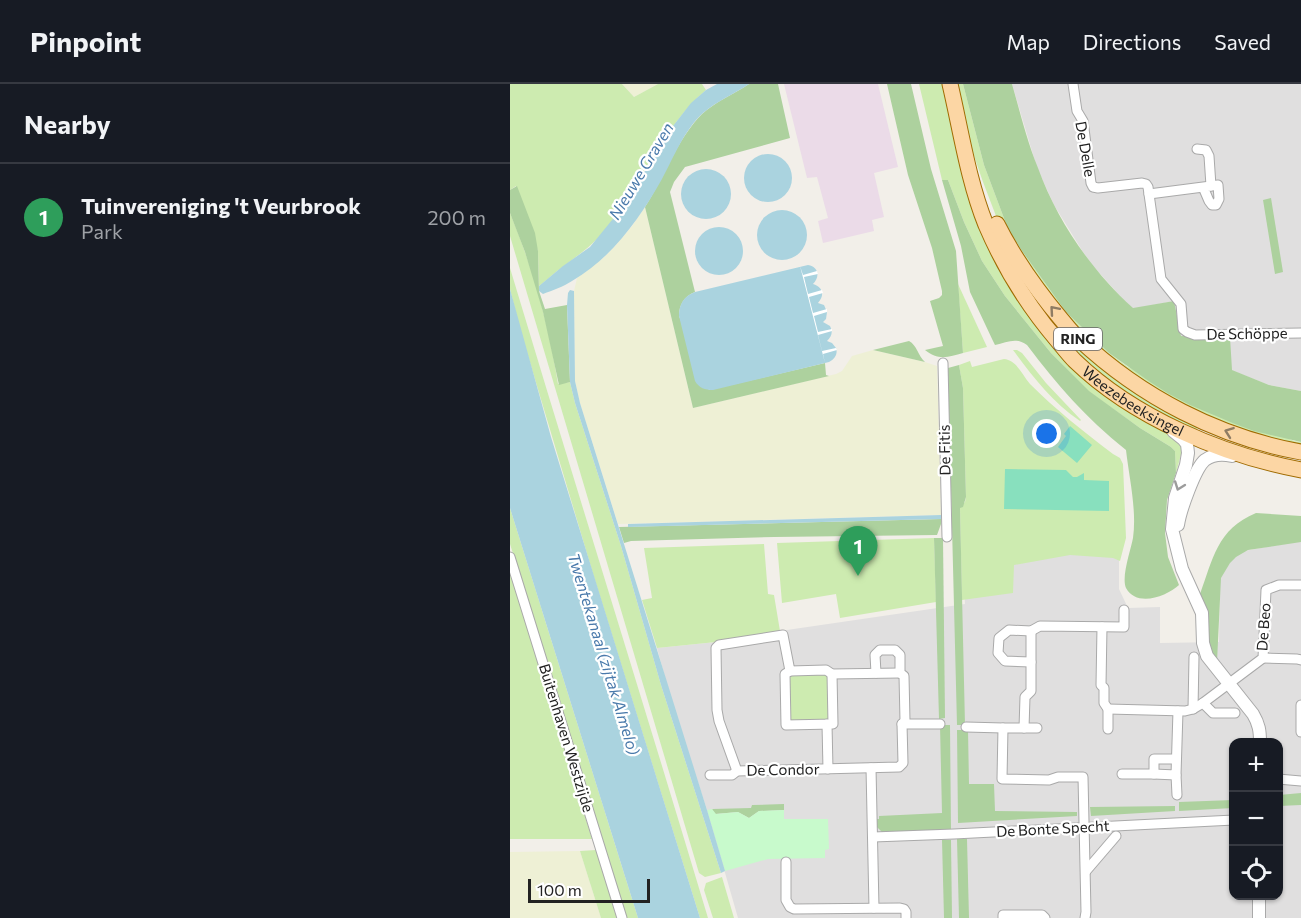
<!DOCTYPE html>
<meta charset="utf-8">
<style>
:root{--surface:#171b24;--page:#242831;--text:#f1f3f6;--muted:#9ea1a6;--line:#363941;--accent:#0f766e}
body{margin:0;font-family:Commissioner,sans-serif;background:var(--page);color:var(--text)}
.controls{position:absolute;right:18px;bottom:18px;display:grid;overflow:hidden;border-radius:12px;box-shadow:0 2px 4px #0004}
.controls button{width:54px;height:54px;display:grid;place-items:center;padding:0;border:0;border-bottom:2px solid var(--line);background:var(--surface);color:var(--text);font:30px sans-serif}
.scale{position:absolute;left:18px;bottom:15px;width:122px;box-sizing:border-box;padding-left:6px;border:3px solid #222;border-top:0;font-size:16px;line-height:21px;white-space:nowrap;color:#222;-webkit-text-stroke:4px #fff;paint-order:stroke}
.you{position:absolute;left:537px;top:350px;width:21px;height:21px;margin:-15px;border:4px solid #fff;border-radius:50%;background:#1a73e8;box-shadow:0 0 0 9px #1a73e833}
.badge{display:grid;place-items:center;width:39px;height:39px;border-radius:50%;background:var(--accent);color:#fff;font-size:20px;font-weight:700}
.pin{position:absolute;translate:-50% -50px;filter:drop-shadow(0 2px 3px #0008)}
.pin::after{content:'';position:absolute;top:32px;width:21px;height:18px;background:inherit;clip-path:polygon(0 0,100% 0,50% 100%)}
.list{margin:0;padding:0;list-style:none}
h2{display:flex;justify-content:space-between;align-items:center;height:78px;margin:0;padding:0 24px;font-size:26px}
h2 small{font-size:20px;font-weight:400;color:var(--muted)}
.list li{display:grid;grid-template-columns:39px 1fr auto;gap:18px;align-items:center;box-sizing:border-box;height:108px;padding:0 24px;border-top:2px solid var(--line)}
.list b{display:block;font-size:22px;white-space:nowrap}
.list p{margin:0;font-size:20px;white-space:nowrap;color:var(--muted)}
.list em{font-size:20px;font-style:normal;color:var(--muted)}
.icon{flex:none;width:33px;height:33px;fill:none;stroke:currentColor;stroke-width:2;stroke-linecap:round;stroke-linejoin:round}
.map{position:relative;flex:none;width:791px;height:834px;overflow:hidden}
header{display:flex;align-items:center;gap:36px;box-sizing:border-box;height:84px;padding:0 30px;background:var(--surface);border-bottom:2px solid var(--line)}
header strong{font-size:28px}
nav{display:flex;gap:33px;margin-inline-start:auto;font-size:21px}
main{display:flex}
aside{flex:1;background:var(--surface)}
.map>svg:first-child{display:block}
.residential{fill:#e0dfdf;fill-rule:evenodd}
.industrial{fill:#ebdbe8}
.farmland{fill:#eef0d5}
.grass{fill:#cdebb0}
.forest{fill:#add19e}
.park{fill:#c8facc}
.pitch{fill:#88e0be}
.water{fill:#aad3df}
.pier{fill:#fff}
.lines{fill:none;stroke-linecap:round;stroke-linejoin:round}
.minor-casing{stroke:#a9a9a9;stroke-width:11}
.tertiary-casing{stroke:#a9a9a9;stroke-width:14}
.primary-casing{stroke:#a06b00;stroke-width:17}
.minor{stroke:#fff;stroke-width:9}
.tertiary{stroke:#fff;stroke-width:12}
.primary{stroke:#fcd6a4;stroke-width:15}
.oneway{stroke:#8f7c63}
.oneway2{stroke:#9c9c9c}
.labels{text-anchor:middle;stroke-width:4.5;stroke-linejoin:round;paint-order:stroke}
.shield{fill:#fff;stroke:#646464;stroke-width:1.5}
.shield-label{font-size:14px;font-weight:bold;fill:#222}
.street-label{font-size:15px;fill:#222;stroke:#fff}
.water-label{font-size:16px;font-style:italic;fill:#4a7aab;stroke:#fff}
</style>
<header>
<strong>Pinpoint</strong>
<nav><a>Map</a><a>Directions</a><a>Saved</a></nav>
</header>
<main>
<aside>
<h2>Nearby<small></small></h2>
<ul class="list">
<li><span class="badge" style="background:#2e9e5b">1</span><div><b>Tuinvereniging 't Veurbrook</b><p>Park</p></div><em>200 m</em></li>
</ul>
</aside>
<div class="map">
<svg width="791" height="834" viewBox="0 0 791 834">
<rect width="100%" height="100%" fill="#f2efe9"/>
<g class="residential">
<polygon points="502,0 791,0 791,307 759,301 736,292 721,286 689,253 670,252 664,217 623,225 611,213 584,183 573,168 544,121 527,84"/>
<path d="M791,457V834H228L197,726L163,622L147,564L206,558L265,549L270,547L455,520L454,504L502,475L551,469L609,473V505L618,524L650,523V559L709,558L710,495L718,478L728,468ZM724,658H768V812H724Z"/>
</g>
<polygon class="industrial" points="274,0 368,0 388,83 364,89 374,133 362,136 364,147 313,159 308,137 318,134 307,93 297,94"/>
<g class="farmland">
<polygon points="112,0 148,0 124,13"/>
<polygon points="135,123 183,324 326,290 332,287 342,272 363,266 415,278 427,282 431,431 108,440 70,319 65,297 64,207 67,194 92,175 106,161 122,142"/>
<polygon points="70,767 91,834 0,834 0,768"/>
</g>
<g class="grass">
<path d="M0,0H112L124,13L148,0H192L196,6C152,44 131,100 96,145C83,161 71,169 54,182C45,188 37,196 29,202L28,167L6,102L0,106Z"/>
<polygon points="409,0 434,0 458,102 545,261 665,352 673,363 666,389 665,367 661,363 630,344 578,307 541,269 495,212 472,177 454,138 438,96 432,96"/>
<polygon points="445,0 453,0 474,81 498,145 512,167 556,228 599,269 618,283 784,357 791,358 791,365 760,358 660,317 573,254 491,145 473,98 463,69"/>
<path d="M0,129C23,184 39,242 48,300L60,298L65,319L111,462L151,601L211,789L195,793L189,789L0,152Z"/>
<polygon points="493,167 539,229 687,341 687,346 686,347 610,308 552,258"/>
<path d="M0,184C65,401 133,617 198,834H190L84,493L10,245L0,205Z"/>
<polygon points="448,200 477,263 453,269"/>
<path d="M503,266H507L512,269L536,299L571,336L570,337C542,318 523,293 503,266Z"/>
<path d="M494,275C507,276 512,291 520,300C545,325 574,348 603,370L610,374L613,380L616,454L610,477L603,474L560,471L504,481L503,509L452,516L450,423L455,418L456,413L453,304L449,281L460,277L462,283Z"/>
<polygon points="0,424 128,834 116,834 0,460"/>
<polygon points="424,454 426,518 330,534 326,510 272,519 267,459"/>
<polygon points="254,460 258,510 264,511 270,547 266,549 206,558 147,564 132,516 142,514 134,464"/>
<polygon points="0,488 82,755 0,755"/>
<polygon points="317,589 320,592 321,638 278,639 277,591"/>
<polygon points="86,766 107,834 91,834 70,767"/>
<polygon points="212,793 224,834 203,834 194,806 196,799"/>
</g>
<g class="forest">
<path d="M239,0H268L280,54L175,83L164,98L160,108L185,208C174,212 169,221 169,232L199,306L315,279L316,291L319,292L183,324L135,123C154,94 167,55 192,30C205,18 224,10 239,0Z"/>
<path d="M377,0H401L421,85L446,167L453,269C439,273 428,277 415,266L433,262L420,217L429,214L432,211V207L422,164L398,91Z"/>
<path d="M453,0H502C510,28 517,57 528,84C547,137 582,187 623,224L664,217L671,252L720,253L722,286L759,301L791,307V358L744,347L725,340L680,321L659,310L640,298L599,269L556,228L512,167L498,145L474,81Z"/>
<path d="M432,96H438L454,138L472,177L495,212L541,269L579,307L630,344L661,363L665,367L666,389L657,416L655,449L658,473L669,501C657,512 627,524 616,504C611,493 621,465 623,454C627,426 619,393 616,366C575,333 548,302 517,261C507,253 497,258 485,261L483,257L460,208L451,162Z"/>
<polygon points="7,102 25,149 28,167 29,207 35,225 57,221 60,298 49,301 33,228 15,168 0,129 0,106"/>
<polygon points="761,114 773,188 765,190 753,116"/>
<path d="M399,257C407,261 408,272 415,278L363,266Z"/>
<polygon points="449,281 453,304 456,413 453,423 450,424 455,641 447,641 438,284"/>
<path d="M746,429L791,432V458L738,466L726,473L720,479L711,494L707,578L698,564L692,515L690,510C703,475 707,445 746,429Z"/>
<polygon points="431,435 431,440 427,451 264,453 121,457 114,459 109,443"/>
<polygon points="424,454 433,454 435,634 429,635"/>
<polygon points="430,641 440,641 441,746 373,749 366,742 367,735 369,735 369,732 432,729"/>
<polygon points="447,646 458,646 459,700 484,700 485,727 567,728 567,732 448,739"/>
<polygon points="791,709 791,721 769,722 769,711"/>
<polygon points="723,716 723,724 669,727 669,718"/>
<polygon points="274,720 274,726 249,727 239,734 228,728 205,730 202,725 241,724 242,721"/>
<polygon points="665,722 665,727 581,732 580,723"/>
<polygon points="447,755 457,755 459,834 449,834"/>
<polygon points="432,756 441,756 442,834 434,834"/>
</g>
<polygon class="park" points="202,725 206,730 228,728 239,734 249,727 274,726 274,735 318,735 319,765 315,766 315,774 258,775 215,787 197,726"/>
<g class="pitch">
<polygon points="560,342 582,361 567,379 548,363 556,352 554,350"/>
<polygon points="495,385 556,386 563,393 567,393 574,389 574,396 599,397 599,427 494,425"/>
</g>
<g class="water">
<path d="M207,0H239C224,10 207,17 193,29C174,46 164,73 152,95C130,134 102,174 62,197C53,203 43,206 33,210L29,207V202L53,182L80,163L111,125L163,42L181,19L196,6Z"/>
<circle cx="258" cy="94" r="24"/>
<circle cx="196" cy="110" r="25"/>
<circle cx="272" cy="151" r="25"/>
<circle cx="209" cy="167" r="24"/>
<path d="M298,181C309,183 310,193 303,200C313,203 315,211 308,219L314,221L317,228L316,235L313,238L320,242C323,248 322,252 317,257L322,259L326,264C328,270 325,275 319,278L203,306C195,306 189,304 185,297L169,232C169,220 174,212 185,208Z"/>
<polygon points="0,205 41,353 190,834 128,834 0,424"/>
<polygon points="60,206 64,207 65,297 70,319 197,726 215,787 211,789 151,601 111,462 65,319 60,298 57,221 58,209"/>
<polygon points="431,431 431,435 118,443 118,440"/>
</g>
<polygon class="pier" points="290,182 293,191 307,187 308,190 294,193 298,210 312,206 313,209 299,213 303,229 317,225 317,228 304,232 308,248 322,245 322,247 308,251 312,267 326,264 327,266 313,270 315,279"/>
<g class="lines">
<g class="minor-casing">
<g id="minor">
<polyline points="563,0 567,27 573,37 581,99 583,103 588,104 632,99 636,100 638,103 651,195 671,220 673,245 677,248 685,251 791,249"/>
<polyline points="687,65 696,66 699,72 701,102"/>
<polyline points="639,110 701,102 708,101 709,115 706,121 702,121 699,117 693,103"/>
<polyline points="433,279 437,453"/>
<polyline points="0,473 112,834"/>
<polyline points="592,543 591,601 594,604 594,619 598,625 598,645"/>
<polyline points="753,574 787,575 791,576"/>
<polyline points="521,578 495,577 488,569 489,554 499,546 521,547 530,542 614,543 614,526"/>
<polyline points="280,587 275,590 276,641 323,640 322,590"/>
<polyline points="693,619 703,629 725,629"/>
<polyline points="791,621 791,648"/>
<polyline points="598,625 675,627 683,625 693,619 753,574 756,506 769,501 791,501"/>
<polyline points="683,625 684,573"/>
<polyline points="317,640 318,685"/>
<polyline points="392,640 430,640"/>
<polyline points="456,643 493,644"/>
<polyline points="514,644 515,613 521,607 521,547"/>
<polyline points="527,644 493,644 492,695 539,696 548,693 573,693 576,828 575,834"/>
<polyline points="666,675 644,675 644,690 666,691 668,627"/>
<polyline points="361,684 364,824"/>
<polyline points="227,687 209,637 207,626 206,564 209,561 273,551 280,587 316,586 322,590 390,589"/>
<polyline points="612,690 644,690"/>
<polyline points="200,691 222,691 227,687 389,683 393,679 392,640 395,637 394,592 390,589 390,571 385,566 370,566 365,571 366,589"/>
<polyline points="666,691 667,711"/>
<polyline points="768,695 791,697"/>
<polyline points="363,753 444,750 724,736"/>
<polyline points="276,778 276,816 280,823 284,825 390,824 394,825 396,828 396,834"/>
<polyline points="576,787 606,752"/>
<polyline points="493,834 493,831 532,831 535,834"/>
</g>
</g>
<g class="tertiary-casing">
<g id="tertiary">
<path d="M663,347L673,355L677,360L678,369L676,381L665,414L662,445L672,485L692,529L693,559L697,572L743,630C749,640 750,647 750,658"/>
<path d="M668,441C670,427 685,384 695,376C703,370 713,370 722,372"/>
<polyline points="749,812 749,834"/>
</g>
</g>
<g class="primary-casing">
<g id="primary">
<path id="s1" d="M440,0C451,47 458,96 476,141C494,183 517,221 547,256C553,263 558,270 565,277C623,333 712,371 791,386"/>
<path d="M487,140C504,174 526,205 551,235C557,242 562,249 569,255C631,313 708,353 791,368"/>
</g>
</g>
<use href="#minor" class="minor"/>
<use href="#tertiary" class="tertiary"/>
<use href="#primary" class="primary"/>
</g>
<defs><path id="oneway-chevron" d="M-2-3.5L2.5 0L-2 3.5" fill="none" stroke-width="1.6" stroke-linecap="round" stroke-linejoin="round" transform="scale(1.5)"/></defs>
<g class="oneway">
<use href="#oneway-chevron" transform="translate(544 226) rotate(-131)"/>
<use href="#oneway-chevron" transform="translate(719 348) rotate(-160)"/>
</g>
<use class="oneway2" href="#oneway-chevron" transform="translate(669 402) rotate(110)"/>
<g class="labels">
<rect class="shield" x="544" y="244" width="48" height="22" rx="4.5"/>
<g class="shield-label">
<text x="568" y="260">RING</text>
</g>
<g class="street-label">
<text transform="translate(575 65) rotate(80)" y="5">De Delle</text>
<text transform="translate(737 250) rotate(-1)" y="5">De Schöppe</text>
<text dy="5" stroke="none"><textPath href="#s1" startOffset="380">Weezebeeksingel</textPath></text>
<text transform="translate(435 366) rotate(-91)" y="5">De Fitis</text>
<text transform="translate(754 543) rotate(-86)" y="5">De Beo</text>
<text transform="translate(56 654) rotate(73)" y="5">Buitenhaven Westzijde</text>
<text transform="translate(273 686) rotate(-1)" y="5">De Condor</text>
<text transform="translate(543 745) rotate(-3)" y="5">De Bonte Specht</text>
</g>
<g class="water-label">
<text transform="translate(131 87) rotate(-59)" y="6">Nieuwe Graven</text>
<text transform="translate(94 570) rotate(73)" y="6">Twentekanaal (zijtak Almelo)</text>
</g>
</g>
</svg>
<div class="controls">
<button>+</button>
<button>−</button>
<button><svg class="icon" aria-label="locate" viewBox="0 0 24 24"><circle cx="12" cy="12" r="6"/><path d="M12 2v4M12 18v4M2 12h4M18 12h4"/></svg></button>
</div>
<div class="scale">100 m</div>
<div class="you"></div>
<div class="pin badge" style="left:348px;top:492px;background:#2e9e5b">1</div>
</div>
</main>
